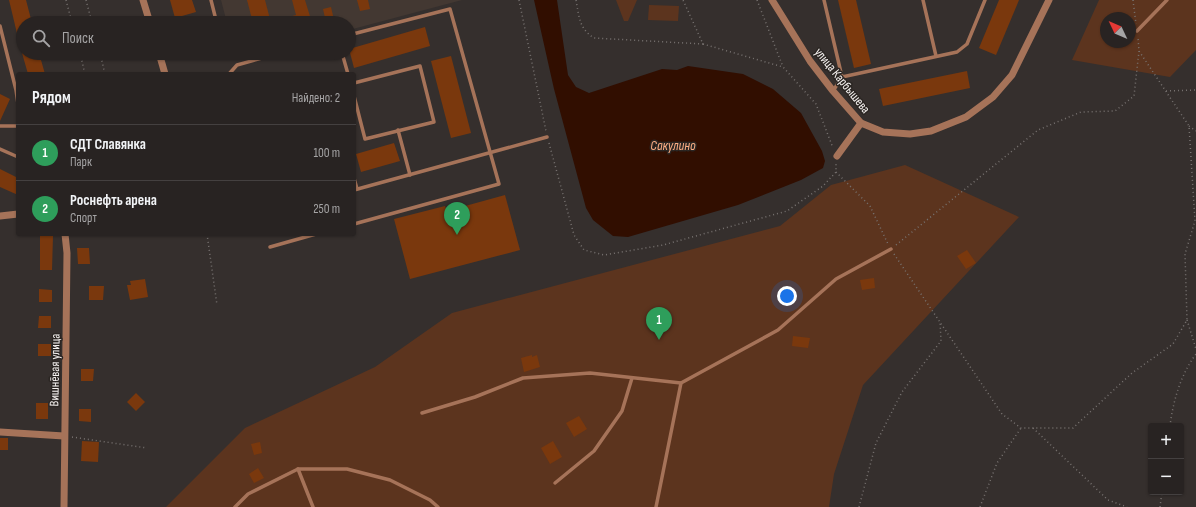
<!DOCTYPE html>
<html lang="ru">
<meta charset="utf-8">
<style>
:root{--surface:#282322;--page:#302b2a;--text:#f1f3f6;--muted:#a5a4a5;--line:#444040;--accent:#52ccd0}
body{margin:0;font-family:"Sofia Sans Condensed",sans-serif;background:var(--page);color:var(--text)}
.controls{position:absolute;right:12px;bottom:12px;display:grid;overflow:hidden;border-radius:4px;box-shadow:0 1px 3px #0004}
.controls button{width:36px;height:36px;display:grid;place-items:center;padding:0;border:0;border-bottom:1px solid var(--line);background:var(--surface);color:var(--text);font:20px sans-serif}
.compass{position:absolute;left:1100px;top:12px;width:36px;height:36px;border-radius:50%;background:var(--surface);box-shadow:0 1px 3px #0004;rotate:314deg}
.you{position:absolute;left:787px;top:296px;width:14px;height:14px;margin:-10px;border:3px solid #fff;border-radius:50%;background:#1a73e8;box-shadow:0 0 0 6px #1a73e833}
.badge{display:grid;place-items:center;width:26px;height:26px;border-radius:50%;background:var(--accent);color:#fff;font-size:13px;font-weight:700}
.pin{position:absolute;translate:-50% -33px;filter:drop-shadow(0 1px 2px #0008)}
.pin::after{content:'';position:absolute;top:21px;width:14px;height:12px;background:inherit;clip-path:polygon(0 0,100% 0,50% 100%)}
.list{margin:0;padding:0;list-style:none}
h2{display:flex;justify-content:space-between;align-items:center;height:52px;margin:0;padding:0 16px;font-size:17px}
h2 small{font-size:13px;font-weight:400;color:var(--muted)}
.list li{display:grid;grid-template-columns:26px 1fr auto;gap:12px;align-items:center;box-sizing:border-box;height:56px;padding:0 16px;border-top:1px solid var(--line)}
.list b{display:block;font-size:15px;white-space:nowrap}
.list p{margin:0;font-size:13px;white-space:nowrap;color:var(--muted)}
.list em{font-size:13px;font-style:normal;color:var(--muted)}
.icon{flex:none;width:22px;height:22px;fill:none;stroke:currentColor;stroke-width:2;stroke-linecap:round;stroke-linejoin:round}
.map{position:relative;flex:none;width:1196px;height:507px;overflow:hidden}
.search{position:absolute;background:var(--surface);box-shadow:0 1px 3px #0004;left:16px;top:16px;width:340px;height:44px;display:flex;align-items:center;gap:10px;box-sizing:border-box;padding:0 14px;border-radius:22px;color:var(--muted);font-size:15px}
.panel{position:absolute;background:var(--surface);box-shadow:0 1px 3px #0004;left:16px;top:72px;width:340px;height:164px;border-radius:4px}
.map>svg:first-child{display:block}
.built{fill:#433832}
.green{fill:#5c341e;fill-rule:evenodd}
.water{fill:#310e00}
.building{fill:#7a380d}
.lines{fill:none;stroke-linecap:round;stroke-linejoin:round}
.path{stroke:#787371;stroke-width:1.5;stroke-dasharray:1 3;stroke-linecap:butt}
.service{stroke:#a67359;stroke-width:3.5}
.minor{stroke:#a67359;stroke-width:7}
.labels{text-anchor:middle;stroke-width:3;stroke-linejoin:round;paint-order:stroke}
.street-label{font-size:13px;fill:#f7f3f1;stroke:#2b2623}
.water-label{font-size:14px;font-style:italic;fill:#fcad83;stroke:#2b2623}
</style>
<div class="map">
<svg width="1196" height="507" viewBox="0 0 1196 507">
<rect width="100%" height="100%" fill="#352f2d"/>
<polygon class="built" points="221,0 462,0 349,30 349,23 227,23"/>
<g class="green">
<polygon points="616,0 637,0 628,21 624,21"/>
<path d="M1099,0H1196V50L1170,77L1072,60ZM1106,18H1130V42H1106Z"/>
<polygon points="649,5 679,6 678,21 648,20"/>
<polygon points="905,165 1019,217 863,385 834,474 829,507 166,507 245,428 375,367 452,313 780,226 831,185"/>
</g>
<polygon class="water" points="534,0 557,0 568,75 576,87 589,93 662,69 677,70 688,66 743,74 773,89 801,113 822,151 825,161 823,168 801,180 738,205 628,237 613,236 593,220 586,208 554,89"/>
<g class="building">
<polygon points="9,0 26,0 32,23 23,23 23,45 20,46"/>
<polygon points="170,0 192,0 196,12 175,18"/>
<polygon points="247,0 265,0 271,23 253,23"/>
<polygon points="292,0 305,0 312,23 274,23 274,21 296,15"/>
<polygon points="357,0 368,0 370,9 360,11"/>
<polygon points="838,0 856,0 871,64 854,68"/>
<polygon points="999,0 1019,0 996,55 979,48"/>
<polygon points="331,7 334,20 326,22 323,9"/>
<polygon points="425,27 430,46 354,68 349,49"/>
<polygon points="22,53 39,53 45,74 28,74"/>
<polygon points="451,56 471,133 451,138 431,61"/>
<polygon points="967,71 970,88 883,106 879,89"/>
<polygon points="0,94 10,99 0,121"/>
<polygon points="394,143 400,161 361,172 356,154"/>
<polygon points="0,169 18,178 18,195 0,187"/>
<polygon points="505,195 520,250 410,279 394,219 445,206 447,211"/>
<polygon points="40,236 53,236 52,270 40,270"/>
<polygon points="77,248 89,248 90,264 78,264"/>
<polygon points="967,250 976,263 966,269 957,256"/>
<polygon points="874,278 875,288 862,290 860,280"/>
<polygon points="145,279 148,297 130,300 127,285 131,285 130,281"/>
<polygon points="89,286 104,286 103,300 89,300"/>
<polygon points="39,289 52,290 52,302 39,302"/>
<polygon points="39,316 51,316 51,328 38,328"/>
<polygon points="793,336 810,338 808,348 792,346"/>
<rect x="38" y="344" width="13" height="12"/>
<polygon points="532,355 532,357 537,355 540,367 524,372 521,358"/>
<polygon points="81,369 94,369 93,381 81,381"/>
<polygon points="136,393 145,402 136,411 127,402"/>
<rect x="36" y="403" width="12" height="16"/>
<polygon points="79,409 91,409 91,422 79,421"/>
<polygon points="579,416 587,429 574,437 566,423"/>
<rect x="0" y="438" width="8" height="12"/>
<polygon points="82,441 99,442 98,462 81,461"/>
<polygon points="553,441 562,457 550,464 541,448"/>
<polygon points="260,442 262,453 254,455 251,444"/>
<polygon points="258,468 264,478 254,483 249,474"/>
</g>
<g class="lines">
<g class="path">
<polyline points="66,0 72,23"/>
<polyline points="86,0 92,23"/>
<polyline points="519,0 546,131"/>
<path d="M576,0C579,16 579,29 594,38L703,44L683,0"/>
<polyline points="757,0 783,67"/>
<polyline points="1133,0 1136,24"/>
<polyline points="703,44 783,67 816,104 833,148"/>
<polyline points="80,53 85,74"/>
<polyline points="100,53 105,74"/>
<polyline points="1166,91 1196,90"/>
<polyline points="1189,126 1196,131"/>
<polyline points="549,143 574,235 584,250 604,255 663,245 787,211 823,186 836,172 836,163"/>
<polyline points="836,172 870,206 888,244"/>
<polyline points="207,234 217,305"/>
<polyline points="896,245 1038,130 1081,112 1115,111 1134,96 1139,51"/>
<polyline points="894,254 1002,414 1021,428 1073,428 1132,373 1173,344 1187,320 1185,254 1195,221 1189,126 1139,51 1138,38"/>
<polyline points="1187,320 1196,349"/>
<path d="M1170,426C1173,401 1181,374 1196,354"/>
<polyline points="1033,428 1108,500 1127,507"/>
<polyline points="72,437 147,448"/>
<polyline points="859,507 876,443 902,392 941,341 940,321"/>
<polyline points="980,507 997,463 1021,428"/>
<polyline points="1160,507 1162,492"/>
</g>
<g class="service">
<polyline points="824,0 842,77"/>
<polyline points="923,0 936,56"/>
<polyline points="204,23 216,20 211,0"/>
<polyline points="0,26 16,90 18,104"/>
<polyline points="1137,31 1167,0"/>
<polyline points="349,35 450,9 499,184 354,224"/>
<polyline points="342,53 348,74"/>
<polyline points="229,74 237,65 280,53"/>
<polyline points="354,83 420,66 434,122 365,139 354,96"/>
<polyline points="833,91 842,77 957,52 967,44 985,0"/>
<polyline points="0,126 18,126"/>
<polyline points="398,130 410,175"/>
<polyline points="0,149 18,157"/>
<polyline points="354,178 357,189"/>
<polyline points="354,190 547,137"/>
<polyline points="270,247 316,234"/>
<polyline points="422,413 475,397 523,378 590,373 681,383"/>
<polyline points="298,469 313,507"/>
<polyline points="555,483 594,451 622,411 632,378"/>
<polyline points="235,507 248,494 298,469 347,469 390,480 430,500 438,507"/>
<polyline points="656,507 681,383 778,330 836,279 891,249"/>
</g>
<g class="minor">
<polyline points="143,0 150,23"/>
<polyline points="772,0 810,61 833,91 861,123 883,132 910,134 931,131 966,117 993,97 1012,75 1049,0"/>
<polyline points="159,53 165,74"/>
<polyline points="837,156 861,123"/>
<polyline points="0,216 18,214"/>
<polyline points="0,432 64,436"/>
<polyline points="64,507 67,253 65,234"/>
</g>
</g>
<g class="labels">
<g class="street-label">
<text transform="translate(843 80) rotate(51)" y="5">улица Карбышева</text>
<text transform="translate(54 370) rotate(-89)" y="5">Вишнёвая улица</text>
</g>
<g class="water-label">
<text x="673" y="150">Сакулино</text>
</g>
</g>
</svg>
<div class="controls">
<button>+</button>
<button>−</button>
</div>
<svg class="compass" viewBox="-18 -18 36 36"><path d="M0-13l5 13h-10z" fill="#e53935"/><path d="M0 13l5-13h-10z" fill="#a5a4a5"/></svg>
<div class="you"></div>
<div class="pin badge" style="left:659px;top:340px;background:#2e9e5b">1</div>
<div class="pin badge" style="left:457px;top:235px;background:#2e9e5b">2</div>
<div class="search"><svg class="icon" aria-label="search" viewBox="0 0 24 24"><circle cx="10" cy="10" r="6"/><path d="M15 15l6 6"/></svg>Поиск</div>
<section class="panel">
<h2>Рядом<small>Найдено: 2</small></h2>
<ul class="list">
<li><span class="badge" style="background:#2e9e5b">1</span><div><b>СДТ Славянка</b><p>Парк</p></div><em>100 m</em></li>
<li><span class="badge" style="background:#2e9e5b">2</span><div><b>Роснефть арена</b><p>Спорт</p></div><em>250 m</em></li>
</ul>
</section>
</div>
